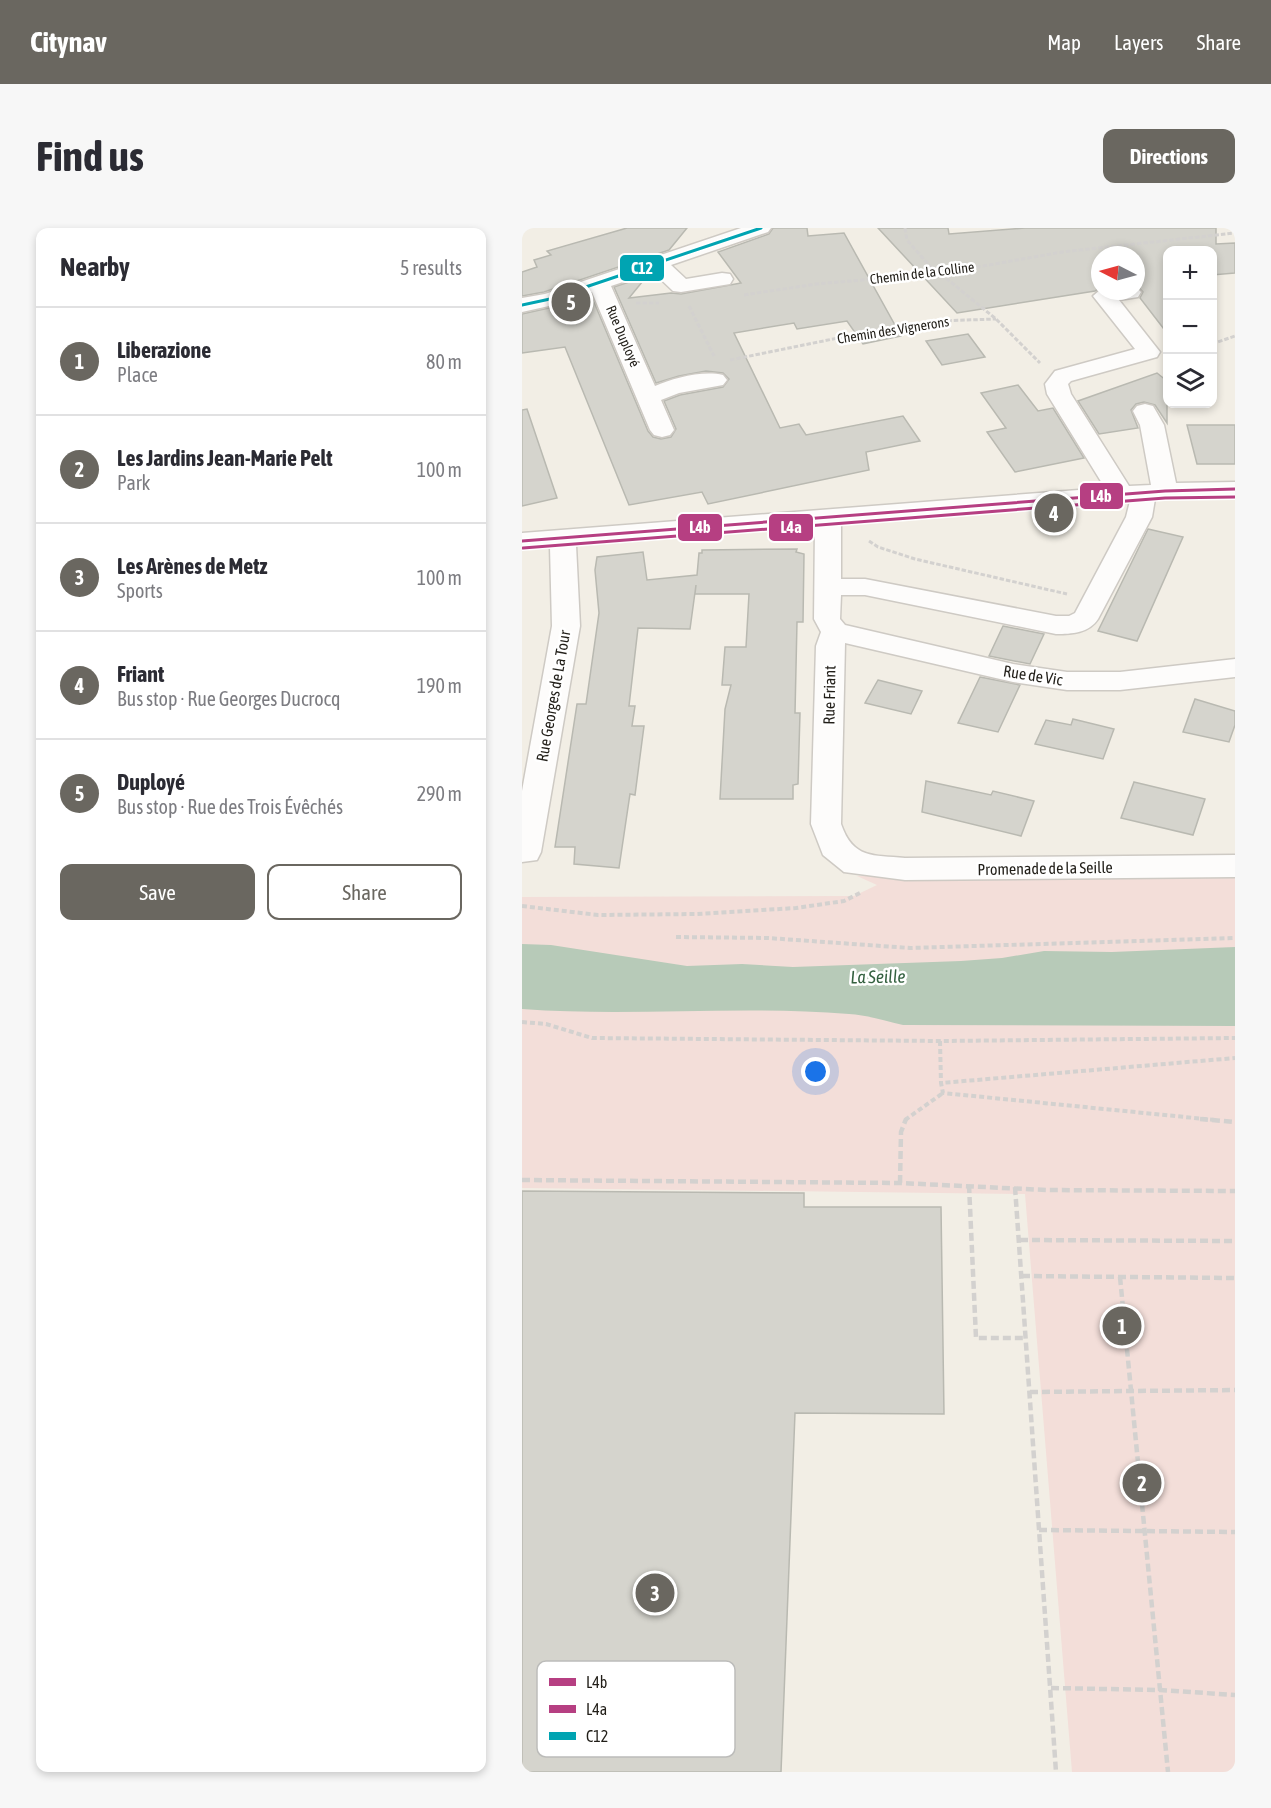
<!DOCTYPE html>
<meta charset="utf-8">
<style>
:root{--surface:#fff;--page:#f7f7f7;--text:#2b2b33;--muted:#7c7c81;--line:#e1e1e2;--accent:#6a6760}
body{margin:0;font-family:"Asap Condensed",sans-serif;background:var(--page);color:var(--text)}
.controls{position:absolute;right:18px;top:18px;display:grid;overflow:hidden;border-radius:12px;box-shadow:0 3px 9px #0003}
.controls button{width:54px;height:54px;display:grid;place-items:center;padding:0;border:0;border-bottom:2px solid var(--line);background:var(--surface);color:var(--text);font:30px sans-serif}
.compass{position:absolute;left:569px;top:18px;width:54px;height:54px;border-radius:50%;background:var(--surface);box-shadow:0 3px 9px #0003;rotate:276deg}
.you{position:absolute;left:294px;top:844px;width:21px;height:21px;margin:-15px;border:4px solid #fff;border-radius:50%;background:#1a73e8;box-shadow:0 0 0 9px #1a73e833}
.badge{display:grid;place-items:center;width:39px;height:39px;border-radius:50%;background:var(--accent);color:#fff;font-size:20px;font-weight:700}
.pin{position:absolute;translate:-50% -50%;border:3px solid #fff;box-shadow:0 2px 6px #0006}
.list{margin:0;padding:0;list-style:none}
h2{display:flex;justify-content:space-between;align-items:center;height:78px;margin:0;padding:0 24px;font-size:26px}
h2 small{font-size:20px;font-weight:400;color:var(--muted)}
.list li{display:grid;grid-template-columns:39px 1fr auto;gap:18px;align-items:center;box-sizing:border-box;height:108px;padding:0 24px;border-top:2px solid var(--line)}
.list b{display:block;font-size:22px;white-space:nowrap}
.list p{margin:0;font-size:20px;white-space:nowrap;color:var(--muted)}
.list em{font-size:20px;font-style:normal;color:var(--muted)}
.actions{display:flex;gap:12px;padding:18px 24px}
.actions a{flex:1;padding:14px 0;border:2px solid var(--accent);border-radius:12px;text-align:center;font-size:21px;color:var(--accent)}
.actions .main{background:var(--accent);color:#fff}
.icon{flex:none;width:33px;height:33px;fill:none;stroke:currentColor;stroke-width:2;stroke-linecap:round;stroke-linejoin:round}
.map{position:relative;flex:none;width:713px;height:1544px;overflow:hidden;border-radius:12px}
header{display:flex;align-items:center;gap:36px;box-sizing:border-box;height:84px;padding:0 30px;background:var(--accent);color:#fff}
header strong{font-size:28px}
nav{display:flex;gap:33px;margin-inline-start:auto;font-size:21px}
.intro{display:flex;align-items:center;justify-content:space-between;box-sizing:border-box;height:144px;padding:0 36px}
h1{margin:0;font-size:42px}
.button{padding:15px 27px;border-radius:12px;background:var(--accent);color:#fff;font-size:21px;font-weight:700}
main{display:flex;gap:36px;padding:0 36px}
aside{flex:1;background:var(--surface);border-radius:12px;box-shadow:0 3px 9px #0003}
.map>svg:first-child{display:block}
.green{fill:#f3ded9}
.water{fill:#b7cab8}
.building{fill:#d5d4cd;stroke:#b9b9b1;stroke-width:1.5}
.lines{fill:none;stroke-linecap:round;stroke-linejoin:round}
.minor-casing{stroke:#cecac4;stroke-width:3}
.path-far2{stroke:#d3d1cf;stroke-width:3;stroke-dasharray:4.5 2;stroke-linecap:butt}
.path-far1{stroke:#d3d1cf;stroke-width:4;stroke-dasharray:5 3;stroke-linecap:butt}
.path{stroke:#d3d1cf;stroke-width:4.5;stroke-dasharray:8 4;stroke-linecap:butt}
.minor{fill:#fdfcfb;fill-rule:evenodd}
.bus-1-casing{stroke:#fff;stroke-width:6}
.bus-2-casing{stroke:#fff;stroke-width:6}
.bus-3-casing{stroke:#fff;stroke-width:6}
.bus-1{stroke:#b63f82;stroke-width:3}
.bus-2{stroke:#b63f82;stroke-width:3}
.bus-3{stroke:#00a4b2;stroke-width:3}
.labels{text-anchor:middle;stroke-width:5;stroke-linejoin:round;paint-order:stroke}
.far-street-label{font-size:14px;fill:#211e18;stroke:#fff}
.street-label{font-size:16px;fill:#211e18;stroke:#fff}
.water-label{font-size:18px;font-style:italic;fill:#33603f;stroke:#fff}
.key{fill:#fff;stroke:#bcbcba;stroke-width:1.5}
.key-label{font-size:16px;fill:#211e18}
.line-badge{stroke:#fff;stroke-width:2}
.badge-label{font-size:16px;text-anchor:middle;font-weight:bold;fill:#fff}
</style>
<header>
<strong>Citynav</strong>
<nav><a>Map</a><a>Layers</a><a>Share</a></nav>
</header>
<div class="intro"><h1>Find us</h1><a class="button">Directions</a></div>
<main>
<aside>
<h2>Nearby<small>5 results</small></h2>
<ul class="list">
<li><span class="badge">1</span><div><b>Liberazione</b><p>Place</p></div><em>80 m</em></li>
<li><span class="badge">2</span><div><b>Les Jardins Jean-Marie Pelt</b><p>Park</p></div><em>100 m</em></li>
<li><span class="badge">3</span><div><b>Les Arènes de Metz</b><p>Sports</p></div><em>100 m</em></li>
<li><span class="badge">4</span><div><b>Friant</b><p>Bus stop · Rue Georges Ducrocq</p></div><em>190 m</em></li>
<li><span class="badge">5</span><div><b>Duployé</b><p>Bus stop · Rue des Trois Évêchés</p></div><em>290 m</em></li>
</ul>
<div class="actions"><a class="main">Save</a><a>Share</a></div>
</aside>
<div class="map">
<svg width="713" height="1544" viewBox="0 0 713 1544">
<rect width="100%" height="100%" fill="#f2eee5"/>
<polygon class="green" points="713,645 713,1544 550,1544 503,966 0,960 0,669 332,668 355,657 335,648"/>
<path class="water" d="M0,716L29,717L165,738L220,736L271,739L439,733L480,730L522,723L590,724L713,719V798L381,797C363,793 345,787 327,786C218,777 109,789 0,781Z"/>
<g class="building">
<polygon points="105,0 165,0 147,22 22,64 0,68 0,44 15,39 12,32 29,27 25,23"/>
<polygon points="251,0 285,0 286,8 322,5 379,108 341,116 325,93 275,101 272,95 212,105 258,200 277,196 284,207 381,188 398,213 344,224 347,242 186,276 180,264 107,277 43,119 0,125 0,86 36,78 69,67 126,203 131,209 139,211 149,209 154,201 142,173 158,167 201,159 207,151 201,145 184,143 157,148 134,155 92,59 125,48 107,70 149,65 159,66 219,55 196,24 247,6"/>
<polygon points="356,0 426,0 427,6 503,0 694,0 694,16 713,15 713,45 690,47 690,22 645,22 645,105 618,70 621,64 614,57 614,27 578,27 578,60 573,63 435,85"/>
<polygon points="446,106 463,129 420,137 404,113"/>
<polygon points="635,145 645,153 645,195 633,177 622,174 614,176 609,182 616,200 577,206 556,173"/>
<polygon points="496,157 516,183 531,180 562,230 493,244 465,204 484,200 459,165"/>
<polygon points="5,181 35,270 0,278 0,182"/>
<polygon points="665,197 713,197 713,236 675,236"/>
<polygon points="626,301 661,309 615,413 576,403"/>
<polygon points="275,321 274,324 282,326 281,394 275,394 273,485 278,485 276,556 271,557 271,571 198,571 203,481 209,457 200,457 203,419 224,419 227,366 173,366 174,357 168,401 116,400 107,478 113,478 110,498 122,498 113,567 108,566 97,640 52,636 53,619 33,619 55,476 64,476 77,385 73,342 75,329 121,324 125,352 175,347 177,325 180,325 180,322"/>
<polygon points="481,398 522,406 508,436 467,428"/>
<polygon points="458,449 498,457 476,504 436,495"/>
<polygon points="356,452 400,463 389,486 343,475"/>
<polygon points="673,471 713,483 713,497 707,514 661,504"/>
<polygon points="551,491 592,501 581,531 513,516 524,492 549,497"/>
<polygon points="404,553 469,567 471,563 512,573 499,608 400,584"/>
<polygon points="612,554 683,571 671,607 599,590"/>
<polygon points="0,963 282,965 282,979 419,979 422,1186 273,1185 259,1544 0,1544"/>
</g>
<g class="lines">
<g class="minor-casing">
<g id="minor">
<path d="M219,0H249L246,4L149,37L164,51L200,45L208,46L211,51L208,56L159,64L151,63L131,44L89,58L133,158C151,150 181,142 201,147L205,152L201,157L157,165L139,172L152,202L148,207L140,209L132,207L128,202L70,64L36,76L0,84V70L23,66Z"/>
<path d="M614,59L619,64L616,69L597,72L638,124L635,129L549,153L546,156L549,166L607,258L629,257L618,197L611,183L615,178L623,176L631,178L642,197L654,255L713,254V268L633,271L630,289L576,391C567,405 550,406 534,406L343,367H319L318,391L323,397L491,436L545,444H598L713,431V449L598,462H545L491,454L323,415L319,596C331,631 351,627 383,630L713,627V649L383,652L322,644L301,627L289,596L294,418L299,404L292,391L293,298L54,317L58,398L19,624L15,632L0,634V563L30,398L28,319L0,321V305L583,260L525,166L523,156L533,143L613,121L571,68L578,62L614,63ZM608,273L604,289L553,385L547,388H534L343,351H319V296Z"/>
</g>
</g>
<g class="path-far2">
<polyline points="383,0 385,12 414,45"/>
<polyline points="419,46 474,91 518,135"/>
<polyline points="222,67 294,56 422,45 540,24 713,5"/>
<polyline points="114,75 137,75"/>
<polyline points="167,78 192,128"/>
<polyline points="690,116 713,108"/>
<polyline points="208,132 375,98 417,93 474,91"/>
<polyline points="347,313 356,319 393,331 545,366"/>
</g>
<g class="path-far1">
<polyline points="0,678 76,687 175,686 274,680 322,673 340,664"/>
<polyline points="154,709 246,710 388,720 713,710"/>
<polyline points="0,794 24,796 70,810 418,813 713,810"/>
<polyline points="418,813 419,855"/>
<polyline points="383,892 421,865"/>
<polyline points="693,892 421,865 419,855 713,830"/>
</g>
<g class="path">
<polyline points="678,891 713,894"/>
<polyline points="0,952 378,955 524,962 713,963"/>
<polyline points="378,955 379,904 384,891"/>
<polyline points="447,957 454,1110 504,1110"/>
<polyline points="493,959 534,1544"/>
<polyline points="498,1012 713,1013"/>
<polyline points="500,1048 713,1050"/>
<polyline points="598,1049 646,1544"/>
<polyline points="508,1164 713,1162"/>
<polyline points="517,1302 713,1304"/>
<polyline points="529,1460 638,1462 713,1467"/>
</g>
<use href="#minor" class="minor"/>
<g class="bus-1-casing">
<polyline id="bus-1" points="0,313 643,263 713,261"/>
</g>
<g class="bus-2-casing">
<polyline id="bus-2" points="1,320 643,270 713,269"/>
</g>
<g class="bus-3-casing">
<polyline id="bus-3" points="0,77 28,71 239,0"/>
</g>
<use href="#bus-1" class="bus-1"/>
<use href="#bus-2" class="bus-2"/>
<use href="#bus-3" class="bus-3"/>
</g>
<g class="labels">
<g class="far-street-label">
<text transform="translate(400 45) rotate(-7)" y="5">Chemin de la Colline</text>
<text transform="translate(371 102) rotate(-9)" y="5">Chemin des Vignerons</text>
<text transform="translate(101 108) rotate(67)" y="5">Rue Duployé</text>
</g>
<g class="street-label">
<text transform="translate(511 447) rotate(9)" y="6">Rue de Vic</text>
<text transform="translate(307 467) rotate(-89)" y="6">Rue Friant</text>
<text transform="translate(31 468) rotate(-80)" y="6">Rue Georges de La Tour</text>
<text transform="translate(523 640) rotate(-1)" y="6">Promenade de la Seille</text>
</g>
<g class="water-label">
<text transform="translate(356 749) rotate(-1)" y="6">La Seille</text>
</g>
</g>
<rect x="15" y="1433" width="198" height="96" rx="9" class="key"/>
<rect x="27" y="1450" width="27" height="8" fill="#b63f82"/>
<rect x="27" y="1477" width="27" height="8" fill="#b63f82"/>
<rect x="27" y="1504" width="27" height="8" fill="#00a4b2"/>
<g class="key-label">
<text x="64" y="1460">L4b</text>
<text x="64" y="1487">L4a</text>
<text x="64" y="1514">C12</text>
</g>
<g class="line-badge">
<rect x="97" y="26" width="46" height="28" rx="6" fill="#00a4b2"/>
<rect x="557" y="254" width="45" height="28" rx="6" fill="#b63f82"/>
<rect x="155" y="285" width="46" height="29" rx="6" fill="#b63f82"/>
<rect x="246" y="285" width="46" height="29" rx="6" fill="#b63f82"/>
</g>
<g class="badge-label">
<text x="120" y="46">C12</text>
<text x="579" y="274">L4b</text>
<text x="178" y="305">L4b</text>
<text x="269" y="305">L4a</text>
</g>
</svg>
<div class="controls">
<button>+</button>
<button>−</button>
<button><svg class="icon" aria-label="layers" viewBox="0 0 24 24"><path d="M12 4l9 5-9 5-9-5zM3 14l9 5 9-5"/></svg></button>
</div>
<svg class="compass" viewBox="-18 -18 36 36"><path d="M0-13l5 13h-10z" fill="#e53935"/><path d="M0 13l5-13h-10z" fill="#7c7c81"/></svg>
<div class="you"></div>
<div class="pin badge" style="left:600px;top:1098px">1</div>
<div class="pin badge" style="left:620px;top:1255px">2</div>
<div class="pin badge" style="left:133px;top:1365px">3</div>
<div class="pin badge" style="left:532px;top:285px">4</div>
<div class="pin badge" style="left:49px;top:74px">5</div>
</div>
</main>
